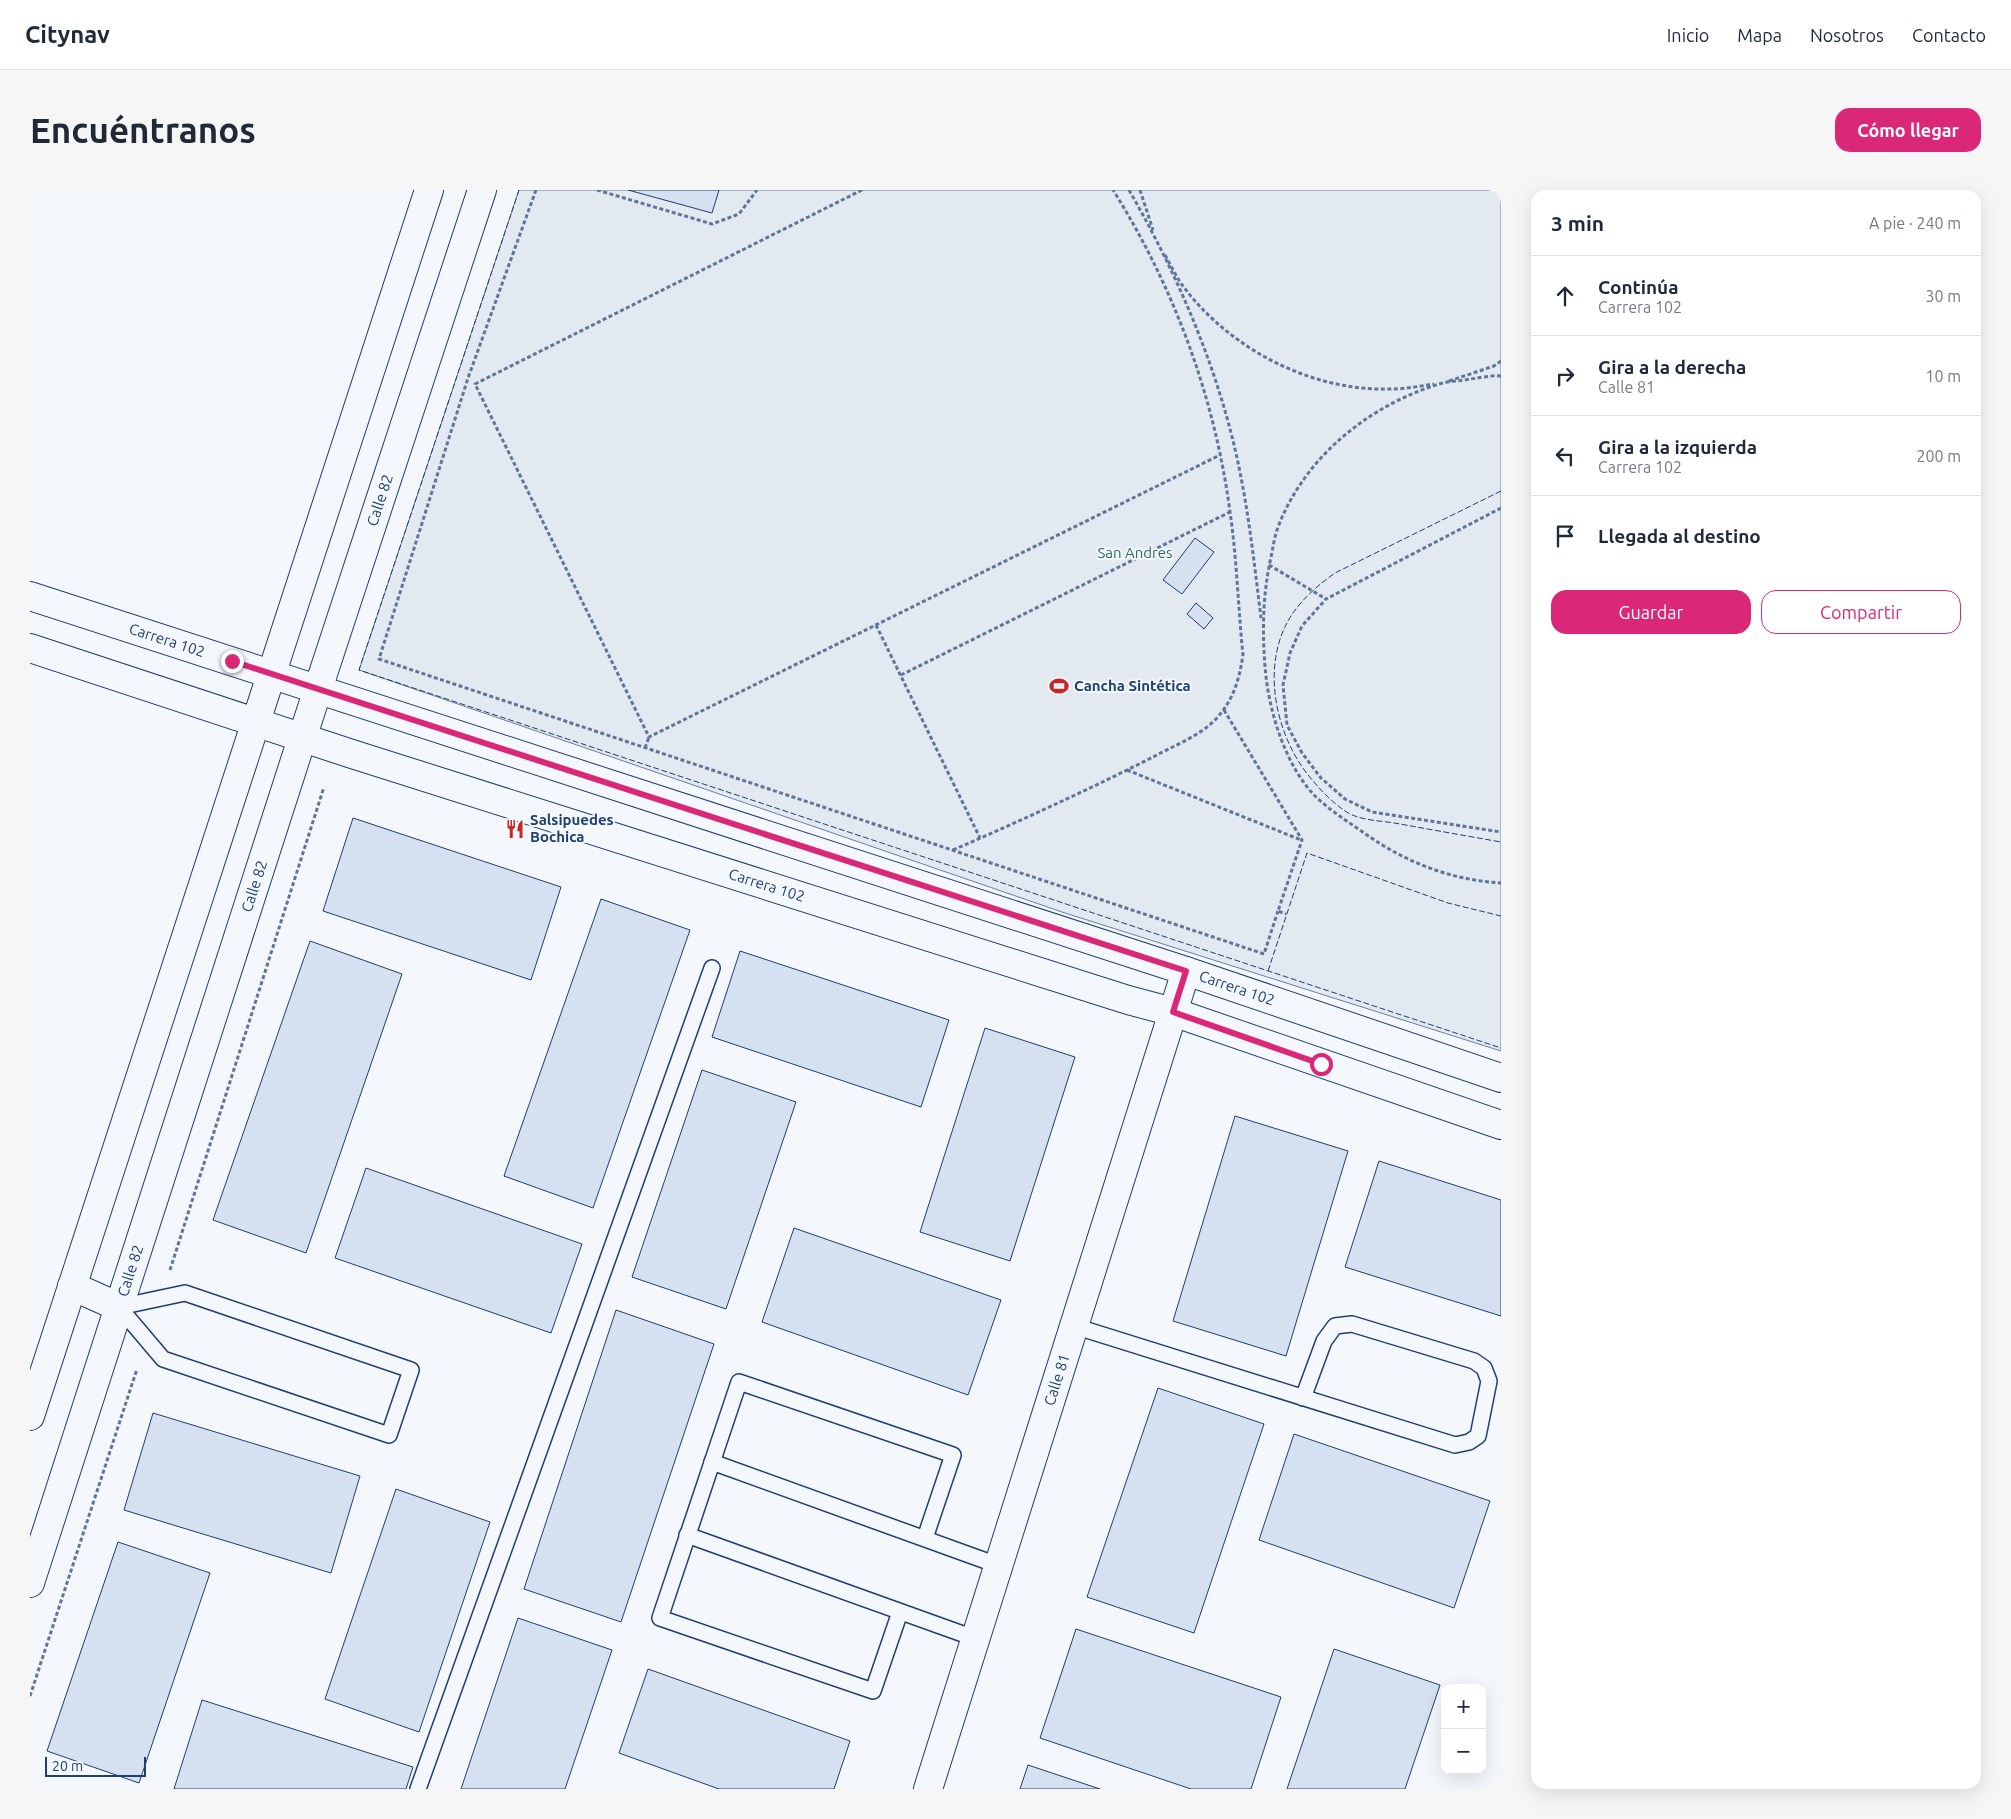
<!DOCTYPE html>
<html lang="es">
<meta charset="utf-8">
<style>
:root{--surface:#fff;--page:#f6f6f7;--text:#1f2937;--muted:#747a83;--line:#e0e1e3;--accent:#db2777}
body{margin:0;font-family:Ubuntu,sans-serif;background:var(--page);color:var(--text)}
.controls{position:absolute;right:15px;bottom:15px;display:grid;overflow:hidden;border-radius:10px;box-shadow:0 5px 20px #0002}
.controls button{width:45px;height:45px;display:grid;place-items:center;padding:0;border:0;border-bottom:1px solid var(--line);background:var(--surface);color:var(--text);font:25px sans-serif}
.scale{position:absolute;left:15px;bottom:12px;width:101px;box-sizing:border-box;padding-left:5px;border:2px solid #1d3f73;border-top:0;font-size:14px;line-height:18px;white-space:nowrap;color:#1d3f73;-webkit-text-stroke:4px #f4f7fb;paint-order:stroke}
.stop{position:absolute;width:15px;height:15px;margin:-11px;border:4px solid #db2777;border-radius:50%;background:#fff}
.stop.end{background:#db2777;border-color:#fff;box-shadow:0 1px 5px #0008}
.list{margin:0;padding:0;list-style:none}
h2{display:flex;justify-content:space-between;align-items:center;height:65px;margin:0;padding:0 20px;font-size:21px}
h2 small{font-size:16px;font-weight:400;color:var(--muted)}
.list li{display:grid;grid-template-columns:32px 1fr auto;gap:15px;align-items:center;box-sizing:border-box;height:80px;padding:0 20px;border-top:1px solid var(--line)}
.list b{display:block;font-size:19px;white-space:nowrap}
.list p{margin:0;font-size:16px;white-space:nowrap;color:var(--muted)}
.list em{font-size:16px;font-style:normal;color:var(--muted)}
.actions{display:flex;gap:10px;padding:15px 20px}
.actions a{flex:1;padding:11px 0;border:1px solid var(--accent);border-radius:15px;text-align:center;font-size:18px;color:var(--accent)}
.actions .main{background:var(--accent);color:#fff}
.icon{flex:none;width:28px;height:28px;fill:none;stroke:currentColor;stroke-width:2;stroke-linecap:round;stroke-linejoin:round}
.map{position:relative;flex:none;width:1471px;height:1599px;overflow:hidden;border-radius:15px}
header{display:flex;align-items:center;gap:30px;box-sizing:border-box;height:70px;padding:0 25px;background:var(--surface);border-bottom:1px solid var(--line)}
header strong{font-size:24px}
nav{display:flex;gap:28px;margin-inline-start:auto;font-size:18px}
.intro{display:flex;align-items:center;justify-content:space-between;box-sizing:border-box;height:120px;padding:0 30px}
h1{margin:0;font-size:35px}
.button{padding:12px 22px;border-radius:15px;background:var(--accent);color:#fff;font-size:18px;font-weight:700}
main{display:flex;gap:30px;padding:0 30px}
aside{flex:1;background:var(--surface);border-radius:15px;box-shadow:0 5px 20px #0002}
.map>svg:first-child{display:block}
.green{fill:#e3e9f0;stroke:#687fa3}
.building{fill:#d5e0f0;stroke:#1d3f73}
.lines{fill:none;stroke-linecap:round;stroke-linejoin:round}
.service-casing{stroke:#1d3f73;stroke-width:18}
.minor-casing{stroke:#1d3f73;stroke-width:30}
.tertiary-casing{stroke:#1d3f73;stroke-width:30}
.path{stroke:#5e769c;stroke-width:3;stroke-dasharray:4 2.5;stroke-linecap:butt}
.service{stroke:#f4f7fb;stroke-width:15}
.minor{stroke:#f4f7fb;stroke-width:28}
.tertiary{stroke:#f4f7fb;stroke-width:28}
.fence{stroke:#1d3f73;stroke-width:1;stroke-dasharray:6 2.5;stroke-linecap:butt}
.route{stroke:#db2777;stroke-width:6}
.labels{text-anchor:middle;stroke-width:4;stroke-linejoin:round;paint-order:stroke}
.street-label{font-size:15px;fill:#1d3f73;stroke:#f4f7fb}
.park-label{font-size:15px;fill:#2c6c60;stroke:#f4f7fb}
.poi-label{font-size:15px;font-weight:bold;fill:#1d3f73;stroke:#f4f7fb;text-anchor:start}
</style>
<header>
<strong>Citynav</strong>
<nav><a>Inicio</a><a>Mapa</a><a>Nosotros</a><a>Contacto</a></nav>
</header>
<div class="intro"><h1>Encuéntranos</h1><a class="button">Cómo llegar</a></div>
<main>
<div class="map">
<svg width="1471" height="1599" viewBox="0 0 1471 1599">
<rect width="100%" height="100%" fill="#f4f7fb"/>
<polygon class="green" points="489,0 1471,0 1471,861 1035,723 329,480"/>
<g class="building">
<polygon points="598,0 689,0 682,23"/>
<polygon points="1165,348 1184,362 1152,404 1133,390"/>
<polygon points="1166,413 1183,428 1174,439 1157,424"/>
<polygon points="323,628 531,697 501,790 293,721"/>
<polygon points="571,709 660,740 563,1018 474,986"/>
<polygon points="280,751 372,784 276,1063 183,1030"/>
<polygon points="710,761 919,830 891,917 682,847"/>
<polygon points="955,838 1045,867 980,1071 890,1042"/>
<polygon points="672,880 766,912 696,1119 602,1087"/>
<polygon points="1205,926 1318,961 1256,1166 1143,1131"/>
<polygon points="1349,971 1471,1010 1471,1126 1315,1077"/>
<polygon points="336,978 552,1054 521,1143 305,1068"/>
<polygon points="764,1038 971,1110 938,1205 732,1132"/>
<polygon points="586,1120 684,1154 591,1432 494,1399"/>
<polygon points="1128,1198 1234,1234 1164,1443 1057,1407"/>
<polygon points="123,1223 330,1286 301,1383 94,1320"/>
<polygon points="1264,1244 1460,1311 1424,1418 1229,1350"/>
<polygon points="366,1299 460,1332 389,1542 295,1509"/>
<polygon points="88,1352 180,1383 109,1593 17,1561"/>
<polygon points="488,1428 582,1460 535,1599 431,1599"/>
<polygon points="1046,1439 1251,1507 1221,1599 1161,1599 1010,1548"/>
<polygon points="1304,1459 1410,1495 1375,1599 1257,1599"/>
<polygon points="618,1479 820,1551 804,1599 689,1599 589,1563"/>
<polygon points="172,1510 383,1577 376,1599 144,1599"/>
<polygon points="998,1575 1070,1599 990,1599"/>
</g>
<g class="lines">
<g class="service-casing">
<g id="service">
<polygon points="155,1103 381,1180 359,1245 133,1169 89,1117"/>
<path d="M1044,1136C1171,1175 1298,1215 1425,1255L1439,1252L1448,1246L1459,1191L1454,1178L1444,1171L1322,1134L1305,1136L1294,1151L1273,1208"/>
<polyline points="682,1272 970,1376"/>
<polyline points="657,1345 944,1448"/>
<polyline points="870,1422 843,1501 630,1428 709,1192 923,1265 895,1348"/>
<polyline points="388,1599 682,778"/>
</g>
</g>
<g class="minor-casing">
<g id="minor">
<path id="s1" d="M898,1599L1156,781"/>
</g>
</g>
<g class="tertiary-casing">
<g id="tertiary">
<path id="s2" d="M0,406L1156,781L1471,888"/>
<path id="s3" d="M0,458L322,564L1098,810L1143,822L1471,935"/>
<polyline points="42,1096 89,1117"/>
<polyline points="0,1226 399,0"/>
<path id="s4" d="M0,1393L288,499L452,0"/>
</g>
</g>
<g class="path">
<polyline points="506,0 438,188 349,469 1234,764 1248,721"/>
<polyline points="567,0 682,34 709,24 727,0"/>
<polyline points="832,0 445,194 619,547 1190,265"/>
<path d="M1099,0C1145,80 1184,169 1205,259C1218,315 1224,371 1231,428"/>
<polyline points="1110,0 1123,40"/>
<path d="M1135,65C1140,74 1145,84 1150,92C1197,158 1281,202 1362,199C1376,199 1390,196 1404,194"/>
<path d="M1471,186C1461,185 1450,188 1440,189C1430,191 1419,191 1409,194C1338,216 1273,268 1247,340C1244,349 1243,358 1241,367C1233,403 1232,439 1235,476C1238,518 1254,573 1284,605C1299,620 1320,633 1337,645C1377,673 1422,690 1471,693"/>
<polyline points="1419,191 1464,176 1471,171"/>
<polyline points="1471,318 1296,409 1272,436 1260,463 1253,495 1257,535 1272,563 1291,588 1315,609 1342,622 1471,642"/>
<polyline points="1239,375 1296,409"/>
<polyline points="846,435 950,648"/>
<polyline points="871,485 1200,322"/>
<polyline points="1194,520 1272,650 1248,721 1256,724"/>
<polyline points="615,558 619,547"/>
<polyline points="1097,580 1271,650"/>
<path d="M923,660C990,631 1058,600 1123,567C1143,556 1168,547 1185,530C1203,511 1209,491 1213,465C1208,418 1207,369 1200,322C1185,208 1144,97 1083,0"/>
<polyline points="140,1080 294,597"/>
<polyline points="0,1506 107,1179"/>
</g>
<use href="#service" class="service"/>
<use href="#minor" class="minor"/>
<use href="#tertiary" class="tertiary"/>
<g class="fence">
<polyline points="489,0 329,480 1471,858"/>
<path d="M1471,301L1305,383C1288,395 1272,409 1261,426C1229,476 1246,550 1284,592C1292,602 1312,622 1325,626C1338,631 1355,631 1370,634C1403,640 1437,646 1471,652"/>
<polyline points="1238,781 1277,663 1418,713 1471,726"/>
</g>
</g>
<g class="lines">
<polyline class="route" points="202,471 1156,781 1143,822 1291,874"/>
</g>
<defs>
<g id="stadium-bare" transform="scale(1.5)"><path d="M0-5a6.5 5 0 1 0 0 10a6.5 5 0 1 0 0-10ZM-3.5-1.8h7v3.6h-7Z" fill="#c62828" stroke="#f4f7fb" stroke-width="2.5" paint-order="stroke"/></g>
<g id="restaurant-bare" transform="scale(1.5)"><path d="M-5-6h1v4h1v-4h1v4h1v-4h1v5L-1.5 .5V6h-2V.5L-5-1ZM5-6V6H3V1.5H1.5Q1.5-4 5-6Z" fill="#c62828" stroke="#f4f7fb" stroke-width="2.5" paint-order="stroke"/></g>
</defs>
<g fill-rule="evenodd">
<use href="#stadium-bare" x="1029" y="496"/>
<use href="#restaurant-bare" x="485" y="639"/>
</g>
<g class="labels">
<g class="street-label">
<text dy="5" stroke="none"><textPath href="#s4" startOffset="1138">Calle 82</textPath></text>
<text dy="5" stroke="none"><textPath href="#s2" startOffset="144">Carrera 102</textPath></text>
<text dy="5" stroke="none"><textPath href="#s3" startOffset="774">Carrera 102</textPath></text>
<text dy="5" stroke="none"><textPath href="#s4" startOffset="732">Calle 82</textPath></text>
<text dy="5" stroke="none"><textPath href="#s2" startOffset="1269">Carrera 102</textPath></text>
<text dy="5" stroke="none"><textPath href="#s4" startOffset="328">Calle 82</textPath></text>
<text dy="5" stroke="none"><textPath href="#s1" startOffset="429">Calle 81</textPath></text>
</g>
<g class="park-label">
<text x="1105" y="368">San Andres</text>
</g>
<g class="poi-label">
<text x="1044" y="501">Cancha Sintética</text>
<text x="500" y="635">Salsipuedes<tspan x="500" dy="17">Bochica</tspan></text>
</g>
</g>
</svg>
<div class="controls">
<button>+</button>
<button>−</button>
</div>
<div class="scale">20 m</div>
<div class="stop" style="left:1291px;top:874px"></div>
<div class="stop end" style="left:202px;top:471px"></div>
</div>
<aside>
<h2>3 min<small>A pie · 240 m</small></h2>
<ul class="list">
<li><svg class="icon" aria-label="ahead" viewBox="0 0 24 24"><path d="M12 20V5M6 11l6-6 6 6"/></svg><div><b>Continúa</b><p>Carrera 102</p></div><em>30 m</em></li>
<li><svg class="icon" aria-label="right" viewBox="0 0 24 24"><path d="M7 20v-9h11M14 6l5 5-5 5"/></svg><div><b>Gira a la derecha</b><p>Calle 81</p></div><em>10 m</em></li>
<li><svg class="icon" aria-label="left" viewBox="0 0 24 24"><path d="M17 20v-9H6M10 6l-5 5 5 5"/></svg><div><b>Gira a la izquierda</b><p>Carrera 102</p></div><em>200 m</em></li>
<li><svg class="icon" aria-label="arrive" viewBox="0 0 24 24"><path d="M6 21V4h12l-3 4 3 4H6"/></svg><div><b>Llegada al destino</b></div></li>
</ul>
<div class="actions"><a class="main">Guardar</a><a>Compartir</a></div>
</aside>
</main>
